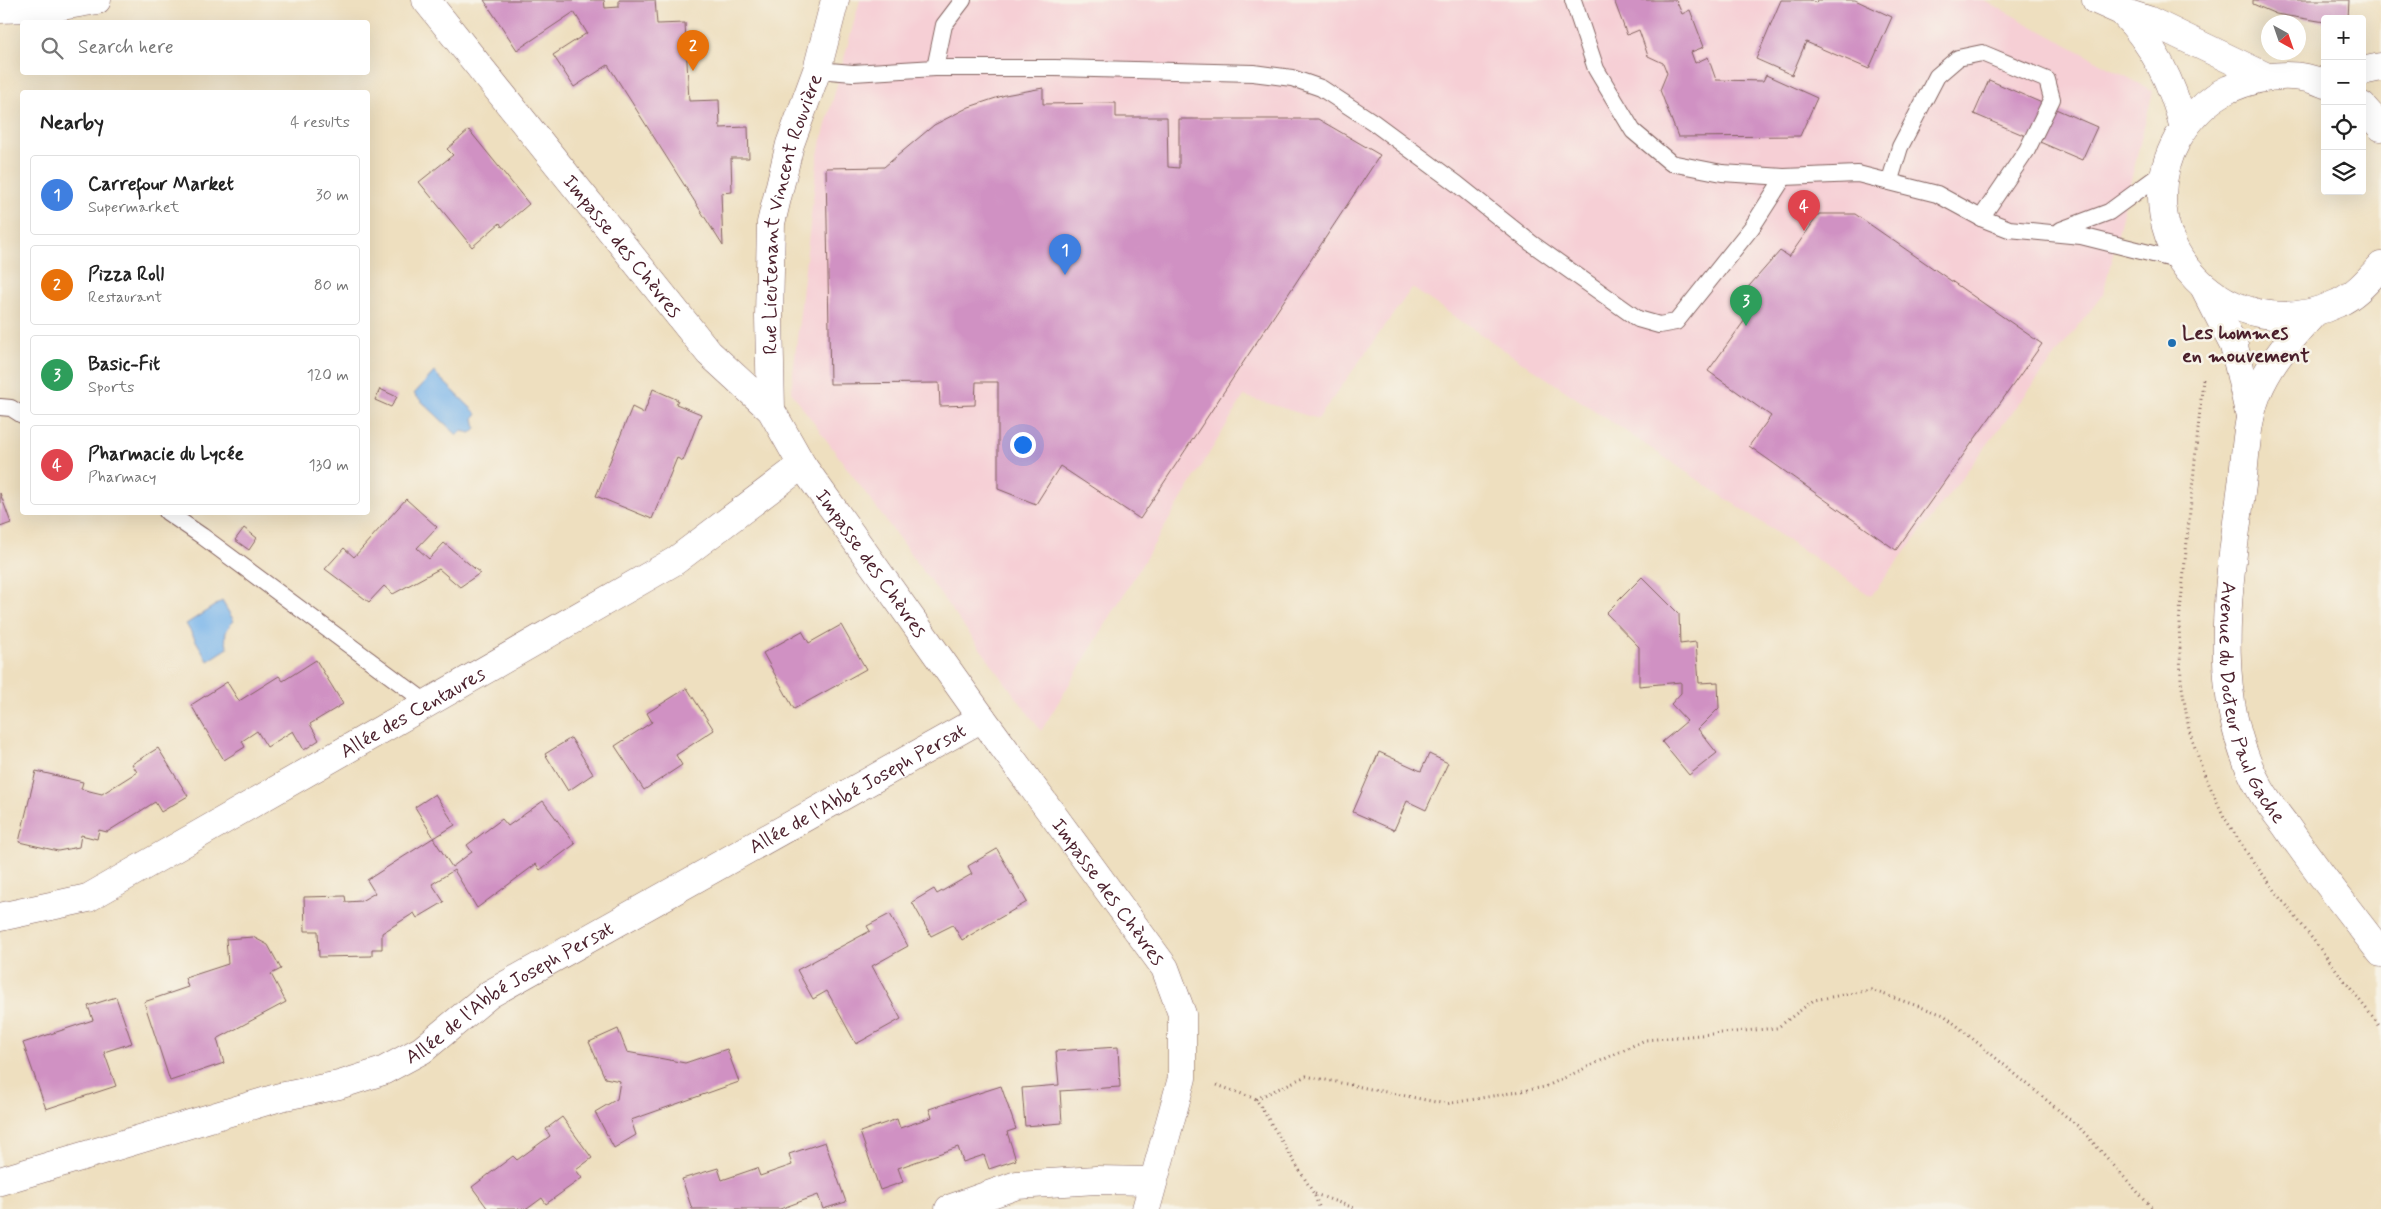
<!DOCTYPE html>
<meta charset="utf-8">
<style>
:root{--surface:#fff;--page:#f6f6f6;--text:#222;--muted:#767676;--line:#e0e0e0;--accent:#1f6fb2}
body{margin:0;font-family:Mynerve,sans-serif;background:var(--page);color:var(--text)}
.controls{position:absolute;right:15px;top:15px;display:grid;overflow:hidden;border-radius:5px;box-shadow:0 5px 20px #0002}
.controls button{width:45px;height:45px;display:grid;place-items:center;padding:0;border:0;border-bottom:1px solid var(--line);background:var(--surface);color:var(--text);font:25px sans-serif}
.compass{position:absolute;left:2261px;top:15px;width:45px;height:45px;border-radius:50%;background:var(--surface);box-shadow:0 5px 20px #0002;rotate:140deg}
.you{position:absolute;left:1022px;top:444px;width:18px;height:18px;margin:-12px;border:4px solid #fff;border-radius:50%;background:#1a73e8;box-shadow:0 0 0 8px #1a73e833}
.badge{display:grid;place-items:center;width:32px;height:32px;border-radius:50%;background:var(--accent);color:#fff;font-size:16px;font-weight:700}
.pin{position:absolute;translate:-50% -41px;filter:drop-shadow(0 1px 2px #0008)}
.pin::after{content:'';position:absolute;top:26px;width:18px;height:15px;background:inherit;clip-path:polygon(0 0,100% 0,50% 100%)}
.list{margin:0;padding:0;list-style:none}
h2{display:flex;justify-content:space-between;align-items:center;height:65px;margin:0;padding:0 20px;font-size:21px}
h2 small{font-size:16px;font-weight:400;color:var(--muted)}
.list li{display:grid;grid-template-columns:32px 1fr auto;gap:15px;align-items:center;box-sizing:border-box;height:80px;margin:0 10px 10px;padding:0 10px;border:1px solid var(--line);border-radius:5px}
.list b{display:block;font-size:19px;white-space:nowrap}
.list p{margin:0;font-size:16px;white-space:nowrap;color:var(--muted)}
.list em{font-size:16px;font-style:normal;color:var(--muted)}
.icon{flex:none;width:28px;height:28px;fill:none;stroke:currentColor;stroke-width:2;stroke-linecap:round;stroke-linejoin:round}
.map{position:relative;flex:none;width:2381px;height:1209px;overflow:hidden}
.search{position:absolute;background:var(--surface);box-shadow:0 5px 20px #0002;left:20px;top:20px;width:350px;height:55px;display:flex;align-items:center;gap:12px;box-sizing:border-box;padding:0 18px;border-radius:5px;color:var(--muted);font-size:19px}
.panel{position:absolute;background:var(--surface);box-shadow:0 5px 20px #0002;left:20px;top:90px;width:350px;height:425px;border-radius:5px}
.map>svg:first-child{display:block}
.built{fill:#f6cfd5}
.water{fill:#79b5eb;stroke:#626a8b}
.building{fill:#d091c3}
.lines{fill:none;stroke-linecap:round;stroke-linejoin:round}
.lane-casing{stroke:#83625f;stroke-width:18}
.street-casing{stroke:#83625f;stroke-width:29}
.secondary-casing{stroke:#83625f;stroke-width:29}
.path{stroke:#83625f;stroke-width:3;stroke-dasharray:1 4;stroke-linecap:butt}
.lane{stroke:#fff;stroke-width:16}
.street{stroke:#fff;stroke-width:28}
.secondary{stroke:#fff;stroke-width:28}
.poi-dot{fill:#1f6fb2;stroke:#f7f3e8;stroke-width:2}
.labels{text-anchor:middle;stroke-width:5;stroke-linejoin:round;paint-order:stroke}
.street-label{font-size:20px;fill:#4a1f2b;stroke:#f7f3e8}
.poi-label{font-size:20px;font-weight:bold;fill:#4a1f2b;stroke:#f7f3e8;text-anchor:start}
</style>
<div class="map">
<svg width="2381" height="1209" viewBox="0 0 2381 1209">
<rect width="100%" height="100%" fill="#f7f3e8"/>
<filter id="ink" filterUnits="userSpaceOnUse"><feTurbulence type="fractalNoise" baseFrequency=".02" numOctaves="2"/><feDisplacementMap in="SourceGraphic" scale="10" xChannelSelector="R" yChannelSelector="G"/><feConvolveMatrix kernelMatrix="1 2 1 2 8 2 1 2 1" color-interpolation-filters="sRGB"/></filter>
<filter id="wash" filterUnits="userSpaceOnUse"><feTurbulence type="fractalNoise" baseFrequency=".0096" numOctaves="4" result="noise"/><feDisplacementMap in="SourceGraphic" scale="20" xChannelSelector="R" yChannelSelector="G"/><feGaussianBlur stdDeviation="1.12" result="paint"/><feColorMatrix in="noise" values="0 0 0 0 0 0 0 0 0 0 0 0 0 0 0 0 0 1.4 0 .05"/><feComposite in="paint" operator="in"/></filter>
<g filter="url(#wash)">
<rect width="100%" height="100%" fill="#eedfbf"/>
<polygon class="built" points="860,0 1984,0 2153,91 2103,294 1871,596 1412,288 1318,419 1244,396 1041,731 791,392 818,154"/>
<g class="water">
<polygon points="434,372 477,414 474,418 476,428 471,433 461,431 457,435 414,394"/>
<path d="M222,601L234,621C225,629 223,637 228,648L208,661L186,624Z"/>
</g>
<g id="blocks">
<g class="building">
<polygon points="484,0 604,0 605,8 619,7 619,0 655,0 657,24 685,23 689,101 719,100 720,128 748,127 749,158 731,158 732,192 721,193 723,246 608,65 574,87 553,55 587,33 574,12 517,50"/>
<polygon points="1614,0 1676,0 1682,14 1690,10 1704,47 1691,52 1695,63 1708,57 1716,80 1763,81 1766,75 1817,98 1800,136 1678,137 1660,90 1667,73 1663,63 1648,56 1639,30 1627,35"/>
<polygon points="1781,0 1810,0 1816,3 1817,0 1855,0 1892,17 1869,69 1806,42 1792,75 1756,59"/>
<polygon points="2253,0 2349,0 2348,19 2325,19 2325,22 2276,14 2253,4"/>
<polygon points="1989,80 2097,127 2082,160 1974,114"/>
<polygon points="1043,88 1043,104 1116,103 1116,117 1167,117 1168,167 1179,168 1179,119 1318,119 1380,155 1140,519 1060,466 1036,504 998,489 998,382 976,382 975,405 940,406 939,383 830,384 826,168 884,167 934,125 969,107 1005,95"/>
<polygon points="469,130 529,204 502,227 500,223 472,247 419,182 453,155 447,149"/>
<polygon points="1819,214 1855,214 2042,344 1896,550 1749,446 1771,416 1708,371 1750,313 1735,302 1780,251 1789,257"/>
<polygon points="380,389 397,397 391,407 375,400"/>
<polygon points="653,389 678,400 676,404 701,414 683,461 677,458 652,519 596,496 632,407 644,413"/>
<polygon points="0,493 11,523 0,527"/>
<polygon points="406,499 437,527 417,548 429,559 444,543 480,573 460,587 439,569 393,594 384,586 369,602 325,569 344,548 354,557"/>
<polygon points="244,528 257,538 249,550 235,540"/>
<polygon points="1642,577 1679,614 1680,644 1696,642 1699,683 1718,682 1719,708 1698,729 1717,753 1689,775 1662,742 1687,721 1671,704 1681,693 1681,682 1639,686 1639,647 1606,613"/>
<polygon points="841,625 866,669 794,709 763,653 802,631 809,643"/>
<polygon points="316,660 343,704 310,724 319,740 304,750 293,731 267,747 257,731 242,741 245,747 224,760 191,705 227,682 239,701 279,676 283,681"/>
<polygon points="687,688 714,730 676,755 682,765 644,790 615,746 652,722 647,713"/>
<polygon points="571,738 593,774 568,791 545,754"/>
<polygon points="158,748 188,796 161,812 155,802 107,832 99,830 97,839 81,835 79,847 58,851 19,842 36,771 83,782 81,789 102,794 137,772 132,764"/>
<polygon points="1379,752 1421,771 1429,754 1448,763 1426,810 1407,801 1394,830 1353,812"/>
<polygon points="435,794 455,825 434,838 415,807"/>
<polygon points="543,801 575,844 540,870 536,864 477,908 454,870 432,884 444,902 417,918 414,913 382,933 382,949 372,949 372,956 319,957 318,931 305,931 304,897 345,896 346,902 361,901 375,893 367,880 433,838 452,867 472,852 467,845 502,819 508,826"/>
<polygon points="997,849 1027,902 962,940 953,925 931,936 912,902 934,889 937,894 972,874 968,866"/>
<polygon points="890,914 908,946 872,966 901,1019 856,1044 827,991 813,999 797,970 870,931 867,926"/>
<polygon points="253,937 268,945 281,969 271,974 286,1002 217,1039 224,1063 170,1081 144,1002 188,987 185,978 228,964 226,939"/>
<polygon points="116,997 132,1043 104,1052 116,1086 46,1109 23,1043 93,1020 88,1006"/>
<polygon points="618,1029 627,1052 685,1063 727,1049 739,1082 631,1120 636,1135 614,1148 595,1112 617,1099 620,1081 605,1078 589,1042"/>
<polygon points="1118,1047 1120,1087 1060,1091 1062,1123 1025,1126 1022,1088 1059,1085 1056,1051"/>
<polygon points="1001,1086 1016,1129 1007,1132 1016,1160 989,1169 984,1155 963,1162 958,1147 898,1168 903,1182 880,1190 860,1132 897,1119 900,1128 932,1117 929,1109"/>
<polygon points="562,1117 592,1158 576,1170 582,1178 546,1204 542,1198 527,1209 488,1209 472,1187 513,1156 517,1160 550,1136 546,1129"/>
<polygon points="825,1142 846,1202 823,1209 818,1195 780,1209 692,1209 682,1179 718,1168 722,1180 757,1168 760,1176 792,1165 789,1154"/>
</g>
</g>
</g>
<g filter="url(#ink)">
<use href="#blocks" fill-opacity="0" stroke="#83625f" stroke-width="1"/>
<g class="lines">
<g class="lane-casing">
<g id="lane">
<polyline points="1573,0 1596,69 1633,131 1671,163 1722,173 1784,177 1858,174 1937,194 1981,218 2009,229 2081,236 2181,261"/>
<polyline points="935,68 944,25 963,0"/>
<polyline points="817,70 853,73 935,68 1055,68 1253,73 1292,78 1321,88 1373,122 1457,184 1531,243 1638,319 1659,325 1676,322 1752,227 1784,177"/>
<polyline points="1890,180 1900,147 1937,76 1958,58 1982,53 2047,80 2052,99 2027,150 1981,218"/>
<polyline points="2061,230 2109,212 2165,171"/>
<polyline points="0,407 11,408 22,415"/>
<polyline points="167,512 202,536 427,703"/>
</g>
</g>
<g class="street-casing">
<g id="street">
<path id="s1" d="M426,0L709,353L771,410L802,465L982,718L1165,968L1182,1014V1078L1146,1209"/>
<polyline points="2362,71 2381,67"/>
<polyline points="2204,287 2234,346 2250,417"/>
<path id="s2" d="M2314,313C2294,335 2274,358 2261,385C2246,415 2246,453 2242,485C2229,584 2208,697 2260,789C2267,802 2277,814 2286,826C2316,870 2349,911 2381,953"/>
<path id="s3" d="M771,410L769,317L771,223L790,144L817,70L835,0"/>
<path id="s4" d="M0,917L88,898L675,561L802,465"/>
<path id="s5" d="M0,1181L280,1097L339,1085L383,1071L422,1050L490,994L982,718"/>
<polyline points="949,1209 1017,1185 1096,1180 1153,1181"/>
</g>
</g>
<g class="secondary-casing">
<g id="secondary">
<polyline points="2096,0 2123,12 2148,20 2267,77"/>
<polyline points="0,9 56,7 97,0"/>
<path d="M2124,14C2155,46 2173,85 2184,128"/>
<path d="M2325,84C2294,70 2259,76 2229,89C2208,99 2190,118 2178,138C2120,242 2231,354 2338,303C2356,295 2368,280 2381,266"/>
<polyline points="2362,106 2381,127"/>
</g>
</g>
<g class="path">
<polyline points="2203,379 2179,622 2181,681 2189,730 2203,771 2224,817 2251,859 2381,1028"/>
<polyline points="1217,1085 1256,1099 1314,1194 1320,1209"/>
<polyline points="1256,1099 1306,1076 1446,1104 1545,1087 1645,1040 1777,1028 1814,1000 1871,990 1944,1015 2079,1127 2153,1209"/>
<polyline points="1315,1194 1357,1209"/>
</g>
<use href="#lane" class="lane"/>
<use href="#street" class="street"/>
<use href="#secondary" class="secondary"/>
</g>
</g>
<circle class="poi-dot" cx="2172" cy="343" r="5"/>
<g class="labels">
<g class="street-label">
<text dy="7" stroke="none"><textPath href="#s3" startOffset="199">Rue Lieutenant Vincent Rouvière</textPath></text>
<text dy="7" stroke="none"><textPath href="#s1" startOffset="315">Impasse des Chèvres</textPath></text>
<text dy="7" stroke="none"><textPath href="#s1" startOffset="720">Impasse des Chèvres</textPath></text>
<text dy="7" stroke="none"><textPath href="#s2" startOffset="415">Avenue du Docteur Paul Gache</textPath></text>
<text dy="7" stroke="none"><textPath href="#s4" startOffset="464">Allée des Centaures</textPath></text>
<text dy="7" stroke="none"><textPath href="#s5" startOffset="952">Allée de l'Abbé Joseph Persat</textPath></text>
<text dy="7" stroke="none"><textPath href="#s1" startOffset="1125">Impasse des Chèvres</textPath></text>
<text dy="7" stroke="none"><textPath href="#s5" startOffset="548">Allée de l'Abbé Joseph Persat</textPath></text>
</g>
<g class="poi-label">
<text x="2182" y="339">Les hommes<tspan x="2182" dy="23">en mouvement</tspan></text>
</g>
</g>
</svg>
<div class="controls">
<button>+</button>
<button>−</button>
<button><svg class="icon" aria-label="locate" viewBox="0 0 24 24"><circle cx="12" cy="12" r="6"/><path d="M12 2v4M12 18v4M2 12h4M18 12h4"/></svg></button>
<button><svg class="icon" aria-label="layers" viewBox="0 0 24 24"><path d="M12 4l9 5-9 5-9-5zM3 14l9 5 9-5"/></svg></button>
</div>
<svg class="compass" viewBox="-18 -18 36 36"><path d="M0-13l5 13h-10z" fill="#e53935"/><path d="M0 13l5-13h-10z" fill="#767676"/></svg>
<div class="you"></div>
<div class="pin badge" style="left:1065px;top:275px;background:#3f7fe0">1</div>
<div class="pin badge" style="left:693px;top:71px;background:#e8710a">2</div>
<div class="pin badge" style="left:1746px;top:326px;background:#2e9e5b">3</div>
<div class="pin badge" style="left:1804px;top:231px;background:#e0444e">4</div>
<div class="search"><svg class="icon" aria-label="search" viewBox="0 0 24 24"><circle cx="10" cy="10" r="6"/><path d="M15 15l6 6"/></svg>Search here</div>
<section class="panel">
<h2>Nearby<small>4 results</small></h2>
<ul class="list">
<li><span class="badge" style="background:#3f7fe0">1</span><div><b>Carrefour Market</b><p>Supermarket</p></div><em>30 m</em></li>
<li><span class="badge" style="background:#e8710a">2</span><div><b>Pizza Roll</b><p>Restaurant</p></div><em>80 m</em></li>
<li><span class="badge" style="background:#2e9e5b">3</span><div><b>Basic-Fit</b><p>Sports</p></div><em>120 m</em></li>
<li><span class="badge" style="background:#e0444e">4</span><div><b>Pharmacie du Lycée</b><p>Pharmacy</p></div><em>130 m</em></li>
</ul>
</section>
</div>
